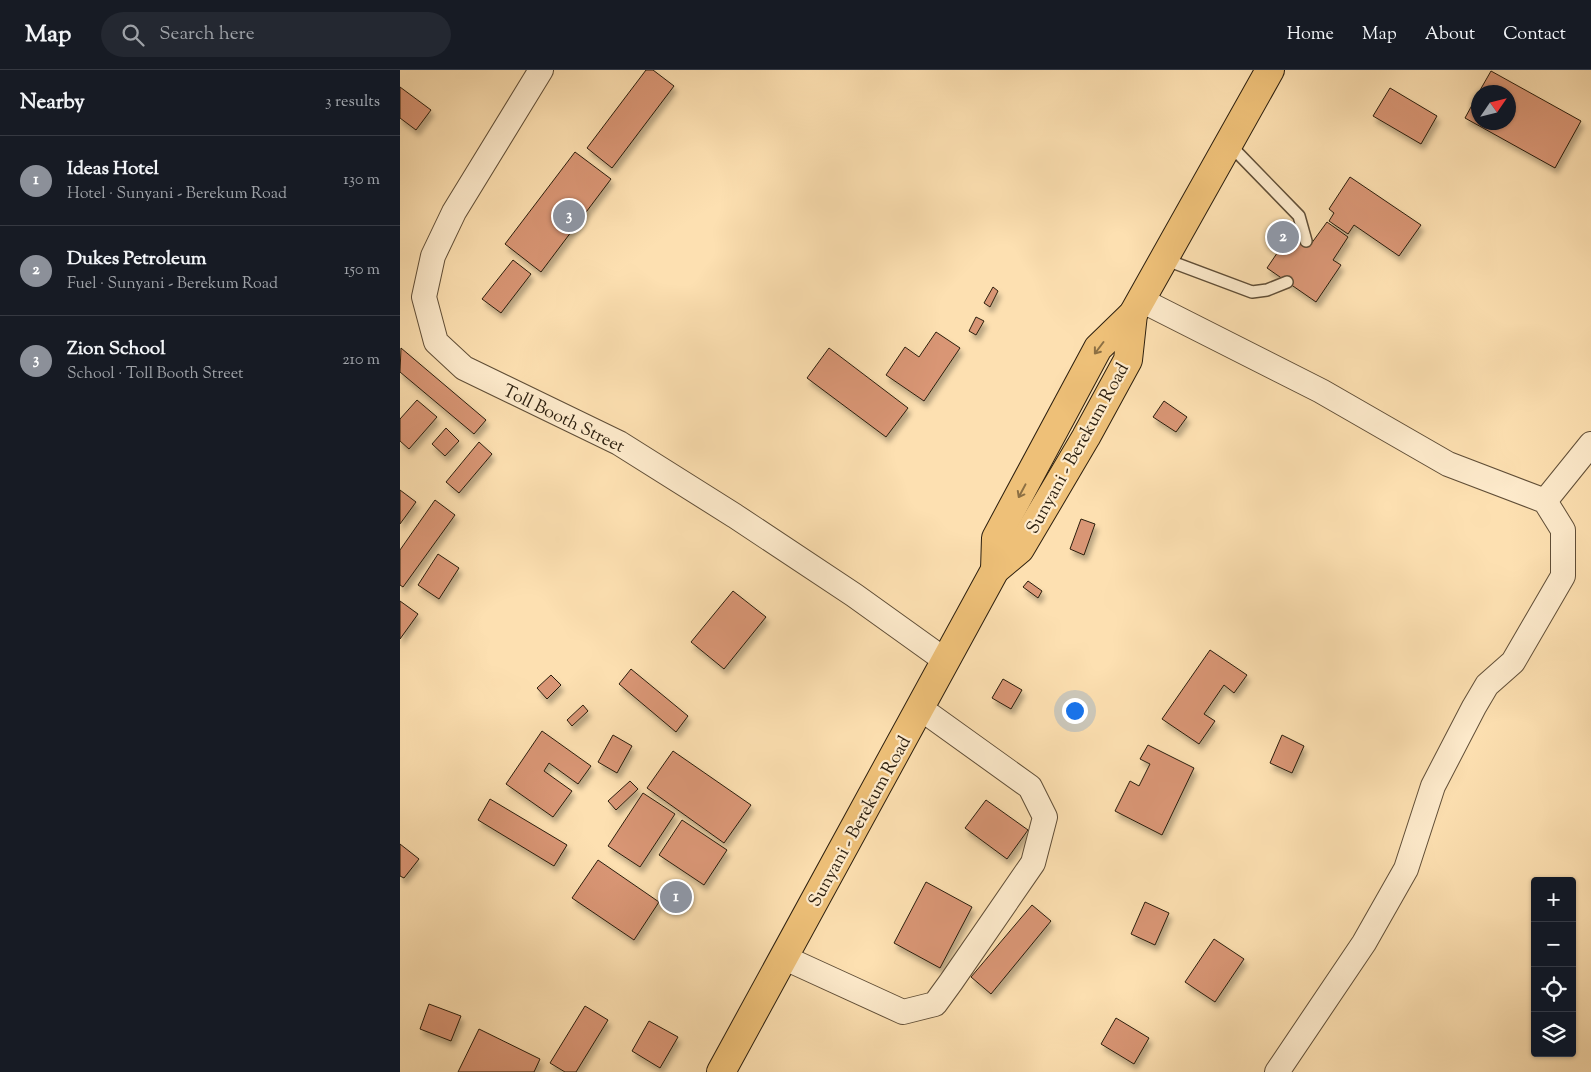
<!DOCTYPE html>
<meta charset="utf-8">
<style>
:root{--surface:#171b24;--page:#242831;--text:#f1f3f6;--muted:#9ea1a6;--line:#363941;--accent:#8c9099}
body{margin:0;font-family:"Sorts Mill Goudy",serif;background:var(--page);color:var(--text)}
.controls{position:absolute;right:15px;bottom:15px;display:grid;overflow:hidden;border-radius:5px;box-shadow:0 1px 4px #0004}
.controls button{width:45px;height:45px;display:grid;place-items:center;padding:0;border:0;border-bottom:1px solid var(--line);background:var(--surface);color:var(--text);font:25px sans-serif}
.compass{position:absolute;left:1071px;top:15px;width:45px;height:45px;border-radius:50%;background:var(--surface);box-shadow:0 1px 4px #0004;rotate:55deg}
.you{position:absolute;left:674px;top:640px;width:18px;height:18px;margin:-12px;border:4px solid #fff;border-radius:50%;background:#1a73e8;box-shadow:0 0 0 8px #1a73e833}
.badge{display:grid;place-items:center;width:32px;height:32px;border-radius:50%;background:var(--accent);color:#fff;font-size:16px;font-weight:700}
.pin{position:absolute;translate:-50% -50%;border:2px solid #fff;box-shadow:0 1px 5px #0006}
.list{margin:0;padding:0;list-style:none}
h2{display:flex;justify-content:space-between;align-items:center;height:65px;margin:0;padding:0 20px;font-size:21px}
h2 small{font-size:16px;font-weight:400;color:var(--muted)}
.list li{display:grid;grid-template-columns:32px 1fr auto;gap:15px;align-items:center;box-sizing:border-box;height:90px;padding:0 20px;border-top:1px solid var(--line)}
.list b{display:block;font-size:19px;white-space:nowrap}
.list p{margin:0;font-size:16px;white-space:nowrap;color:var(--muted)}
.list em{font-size:16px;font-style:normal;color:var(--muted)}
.icon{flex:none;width:28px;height:28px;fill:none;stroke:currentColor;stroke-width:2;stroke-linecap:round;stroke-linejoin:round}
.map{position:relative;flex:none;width:1191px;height:1002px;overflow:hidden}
header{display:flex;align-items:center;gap:30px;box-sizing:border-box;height:70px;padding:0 25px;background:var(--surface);border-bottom:1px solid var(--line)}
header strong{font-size:24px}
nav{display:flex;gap:28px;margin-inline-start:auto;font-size:18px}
.search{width:350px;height:45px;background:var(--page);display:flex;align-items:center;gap:12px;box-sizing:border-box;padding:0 18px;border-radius:28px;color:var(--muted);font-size:19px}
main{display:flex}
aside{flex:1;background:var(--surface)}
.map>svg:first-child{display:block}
.building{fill:#d99674;stroke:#2b1e0e;filter:url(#shadow)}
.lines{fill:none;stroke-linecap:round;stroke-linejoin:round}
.lane-casing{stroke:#604e37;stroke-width:14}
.street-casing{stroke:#604e37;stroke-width:26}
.primary-casing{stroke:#2b1e0e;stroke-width:30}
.lane{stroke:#feebcc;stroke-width:11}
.street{stroke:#feebcc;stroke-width:24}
.primary{stroke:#eec078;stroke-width:28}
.oneway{stroke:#8c6f43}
.labels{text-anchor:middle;stroke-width:4.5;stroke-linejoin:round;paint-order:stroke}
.street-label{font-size:18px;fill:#2b1e0e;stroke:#feebcc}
</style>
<header>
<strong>Map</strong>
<div class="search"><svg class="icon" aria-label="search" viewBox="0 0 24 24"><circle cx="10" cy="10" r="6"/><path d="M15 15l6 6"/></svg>Search here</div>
<nav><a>Home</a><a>Map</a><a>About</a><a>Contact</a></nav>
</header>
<main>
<aside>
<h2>Nearby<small>3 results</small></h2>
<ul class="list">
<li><span class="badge">1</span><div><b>Ideas Hotel</b><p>Hotel · Sunyani - Berekum Road</p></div><em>130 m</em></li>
<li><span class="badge">2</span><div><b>Dukes Petroleum</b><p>Fuel · Sunyani - Berekum Road</p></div><em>150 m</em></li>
<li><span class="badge">3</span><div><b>Zion School</b><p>School · Toll Booth Street</p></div><em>210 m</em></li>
</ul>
</aside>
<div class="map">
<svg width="1191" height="1002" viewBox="0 0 1191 1002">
<defs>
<filter id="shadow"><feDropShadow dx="3" dy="5.5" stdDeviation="2.5" flood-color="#0004"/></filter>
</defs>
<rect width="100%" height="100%" fill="#fde0b1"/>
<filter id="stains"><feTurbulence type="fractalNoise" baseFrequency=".004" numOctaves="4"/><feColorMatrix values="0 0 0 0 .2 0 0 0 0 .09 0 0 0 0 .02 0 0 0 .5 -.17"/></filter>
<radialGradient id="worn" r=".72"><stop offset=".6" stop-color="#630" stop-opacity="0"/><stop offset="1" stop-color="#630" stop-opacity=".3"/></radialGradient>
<g class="building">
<polygon points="246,0 253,0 274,16 212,98 187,78"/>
<polygon points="1091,1 1181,51 1155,98 1065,48 1078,24 1078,52 1108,52 1108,22 1079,22"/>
<polygon points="0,17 31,40 16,60 0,48"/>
<polygon points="990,18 1037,46 1021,74 973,46"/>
<polygon points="175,82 211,109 141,202 105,174"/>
<polygon points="950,107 1021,155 999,186 954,155 948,164 929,151 934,143 929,139"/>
<polygon points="927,152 948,167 933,190 941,195 916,232 867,198 892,161 911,174"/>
<polygon points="113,190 131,204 101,243 82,229"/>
<polygon points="593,217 598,221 590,237 584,233"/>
<polygon points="576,247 584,251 576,265 569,261"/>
<polygon points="536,262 560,278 524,331 486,305 505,277 519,287"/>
<polygon points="1,278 86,350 74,364 0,302"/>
<polygon points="429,278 508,338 486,367 407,308"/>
<polygon points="17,330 37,347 9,379 0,371 0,349"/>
<polygon points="764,331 787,347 776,362 753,347"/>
<polygon points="46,358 59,371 45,386 32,374"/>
<polygon points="79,372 92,384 59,423 46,412"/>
<polygon points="0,420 16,432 0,454"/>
<polygon points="35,430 55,445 3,517 0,515 0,480"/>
<polygon points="681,449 695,454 684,485 670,479"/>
<polygon points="38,484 59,498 39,529 18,515"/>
<polygon points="628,511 642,521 638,528 623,517"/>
<polygon points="333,521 366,547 324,599 291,572"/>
<polygon points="0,531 18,544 0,569"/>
<polygon points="810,580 847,605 834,623 824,615 804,644 815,651 799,674 762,649"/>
<polygon points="231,599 288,646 276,662 219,614"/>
<polygon points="151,605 161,615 147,629 137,618"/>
<polygon points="603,609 622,620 611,639 592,628"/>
<polygon points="183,635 188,641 172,656 167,650"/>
<polygon points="142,661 191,696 178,714 149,693 144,701 172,721 153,747 106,714"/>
<polygon points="213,665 232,676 217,703 198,692"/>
<polygon points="882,665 904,676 892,703 870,693"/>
<polygon points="748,675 794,698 762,765 715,741 730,711 739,716 750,694 740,689"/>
<polygon points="273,681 351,735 324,773 247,718"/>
<polygon points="230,711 238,719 216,740 208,731"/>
<polygon points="243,723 275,744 240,797 208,776"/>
<polygon points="90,729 167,775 154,796 78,750"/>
<polygon points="586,730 628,760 607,789 565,758"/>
<polygon points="282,750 327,780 304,815 259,785"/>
<polygon points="0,774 19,789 4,808 0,806"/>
<polygon points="198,790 259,832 234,870 172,828"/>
<polygon points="526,812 572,837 540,898 494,873"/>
<polygon points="745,832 769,843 755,875 731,864"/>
<polygon points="632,835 651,851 591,924 571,907"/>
<polygon points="814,869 844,889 815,932 785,912"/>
<polygon points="29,934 61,946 51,971 20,959"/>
<polygon points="185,936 208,950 176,1002 165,1002 150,993"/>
<polygon points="716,948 749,968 734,994 701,974"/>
<polygon points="249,951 278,967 260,998 232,981"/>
<polygon points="79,959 140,989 134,1002 58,1002"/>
</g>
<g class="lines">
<g class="lane-casing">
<g id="lane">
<polyline points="829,74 899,146 906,171"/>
<polyline points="764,189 852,222 867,220 887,212"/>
</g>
</g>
<g class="street-casing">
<g id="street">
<polyline points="141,0 54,142 33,186 24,227 36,272 64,298 219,373 335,446 454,525 546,591"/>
<polyline points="741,230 921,321 1048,394 1145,431 1163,460 1163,506 1113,592 1087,615 1074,637 1033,716 1006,799 964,873 877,1002"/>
<polyline points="1145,431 1191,374"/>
<polyline points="385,888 503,942 535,934 551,912 633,793 645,747 630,717 520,638"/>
</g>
</g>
<g class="primary-casing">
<g id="primary">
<polyline points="595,500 596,468 698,278 733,244 870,0"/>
<polyline points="321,1002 595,500 620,479 686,367 728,290 733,244"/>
</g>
</g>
<use href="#lane" class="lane"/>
<use href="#street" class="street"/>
<use href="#primary" class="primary"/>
</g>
<defs><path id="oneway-shaft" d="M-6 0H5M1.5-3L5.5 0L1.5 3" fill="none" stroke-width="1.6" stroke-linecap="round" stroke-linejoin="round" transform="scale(1.25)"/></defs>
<g class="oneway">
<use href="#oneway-shaft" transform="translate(699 278) rotate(127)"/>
<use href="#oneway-shaft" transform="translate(622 421) rotate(118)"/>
</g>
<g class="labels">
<g class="street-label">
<text transform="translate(164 348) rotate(26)" y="6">Toll Booth Street</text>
<text transform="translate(677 378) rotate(-61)" y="6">Sunyani - Berekum Road</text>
<text transform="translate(459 751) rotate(-61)" y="6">Sunyani - Berekum Road</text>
</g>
</g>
<rect width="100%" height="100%" filter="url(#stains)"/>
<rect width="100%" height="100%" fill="url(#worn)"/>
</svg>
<div class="controls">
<button>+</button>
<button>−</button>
<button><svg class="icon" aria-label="locate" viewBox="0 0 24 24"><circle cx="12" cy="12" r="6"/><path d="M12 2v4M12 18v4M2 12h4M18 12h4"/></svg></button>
<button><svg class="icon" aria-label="layers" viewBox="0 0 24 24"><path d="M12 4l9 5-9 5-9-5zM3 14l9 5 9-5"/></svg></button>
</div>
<svg class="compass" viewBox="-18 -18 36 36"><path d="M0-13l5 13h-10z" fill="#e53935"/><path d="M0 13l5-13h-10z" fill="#9ea1a6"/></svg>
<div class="you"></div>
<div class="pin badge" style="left:276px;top:827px">1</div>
<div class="pin badge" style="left:883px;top:167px">2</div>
<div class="pin badge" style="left:169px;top:146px">3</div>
</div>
</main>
